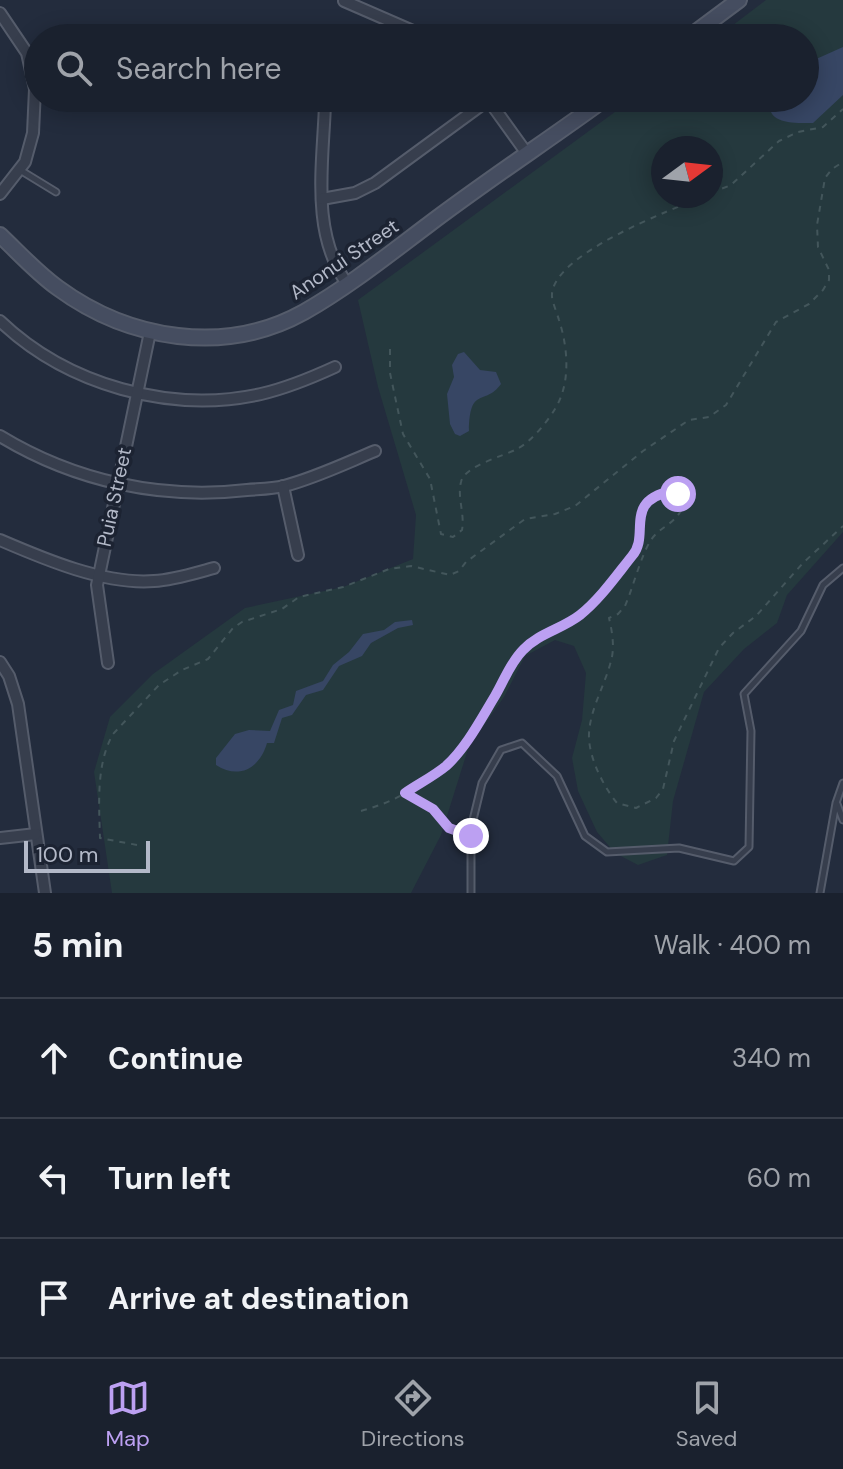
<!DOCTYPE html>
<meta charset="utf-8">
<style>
:root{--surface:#1a212e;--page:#272e3a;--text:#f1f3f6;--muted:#9fa3aa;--line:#383e4a;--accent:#bca0f2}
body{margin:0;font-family:"DM Sans",sans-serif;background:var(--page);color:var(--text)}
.compass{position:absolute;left:651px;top:136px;width:72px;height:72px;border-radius:50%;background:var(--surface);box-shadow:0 4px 20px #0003;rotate:75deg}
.scale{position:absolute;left:24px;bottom:20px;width:126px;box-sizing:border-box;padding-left:8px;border:4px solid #b3b9c8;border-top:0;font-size:22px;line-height:28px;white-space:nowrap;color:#b3b9c8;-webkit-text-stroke:6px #1c2332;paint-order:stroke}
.stop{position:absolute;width:24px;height:24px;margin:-18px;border:6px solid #bca0f2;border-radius:50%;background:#fff}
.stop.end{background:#bca0f2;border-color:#fff;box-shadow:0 2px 8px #0008}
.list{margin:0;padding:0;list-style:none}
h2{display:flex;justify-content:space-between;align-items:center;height:104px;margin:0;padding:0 32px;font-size:34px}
h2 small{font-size:26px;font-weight:400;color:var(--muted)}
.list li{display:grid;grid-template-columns:52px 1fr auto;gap:24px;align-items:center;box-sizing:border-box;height:120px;padding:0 32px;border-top:2px solid var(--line)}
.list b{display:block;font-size:30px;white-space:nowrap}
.list em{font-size:26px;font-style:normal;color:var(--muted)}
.icon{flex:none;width:44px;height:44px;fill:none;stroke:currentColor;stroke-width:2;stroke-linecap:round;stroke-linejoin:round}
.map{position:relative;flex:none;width:843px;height:893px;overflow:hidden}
.search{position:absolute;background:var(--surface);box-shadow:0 4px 20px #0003;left:24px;right:24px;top:24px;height:88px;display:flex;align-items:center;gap:20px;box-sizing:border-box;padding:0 28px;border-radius:44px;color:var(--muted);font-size:30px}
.sheet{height:464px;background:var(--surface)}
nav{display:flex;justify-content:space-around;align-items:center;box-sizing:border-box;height:112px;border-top:2px solid var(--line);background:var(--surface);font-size:22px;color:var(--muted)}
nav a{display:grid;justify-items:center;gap:4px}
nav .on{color:var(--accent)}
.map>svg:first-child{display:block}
.green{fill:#25393e;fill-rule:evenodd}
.water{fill:#374664}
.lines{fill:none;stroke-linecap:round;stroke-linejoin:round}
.lane-casing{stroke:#555c6b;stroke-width:9}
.street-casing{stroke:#555c6b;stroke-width:14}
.secondary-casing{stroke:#555c6b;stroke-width:18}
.path{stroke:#43565b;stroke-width:2;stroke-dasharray:6 6;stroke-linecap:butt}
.lane{stroke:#373e4d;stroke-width:5}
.street{stroke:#373e4d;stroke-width:10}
.secondary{stroke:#454d60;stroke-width:14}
.route{stroke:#bca0f2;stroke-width:10}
.labels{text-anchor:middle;stroke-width:7;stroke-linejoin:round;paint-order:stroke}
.street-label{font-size:20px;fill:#b3b9c8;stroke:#1c2332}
</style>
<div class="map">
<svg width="843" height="893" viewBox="0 0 843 893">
<rect width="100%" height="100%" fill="#232c3d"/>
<path class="green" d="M766,0H843V532L787,595L777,623L744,649L704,692L673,801L667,855L638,865L615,853L597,832L578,791L572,758L582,720L586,673L574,646L555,640L525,656L504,697L469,746L441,835L411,893H112L94,772L110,717L153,674L245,608L343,587L413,559L416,515L378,387L358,300L634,98H805V38H716ZM663,148H711V196H663Z"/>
<g class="water">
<path d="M843,47V95L813,123C795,123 763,125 771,98H805V64Z"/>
<path d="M464,352L480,370L496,372L501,384C484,407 470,385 469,431L460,436L455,434L450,424L447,394L454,377L452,365L458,354Z"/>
<path d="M412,620L413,625L398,628L371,643L362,656L339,666L323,690L306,695L292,715L282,718L274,743H267C260,768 239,780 216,765V758L235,734L249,730L270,731L279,710L293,705L296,691L323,681L333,665L349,652L363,634L384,630L395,622Z"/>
</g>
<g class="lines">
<g class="lane-casing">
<g id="lane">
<polyline points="20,170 56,192"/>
<polyline points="837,804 843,820"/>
<polyline points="471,893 471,828 482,783 501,750 522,743 557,776 585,836 607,852 679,848 734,861 749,847 751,731 744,694 801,631 823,585 843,568"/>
<polyline points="820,893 836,803 843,783"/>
</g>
</g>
<g class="street-casing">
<g id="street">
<polyline points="344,1 429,38"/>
<polyline points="0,13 27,53 35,89 33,133 25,162 0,194"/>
<polyline points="487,98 528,155"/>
<path d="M325,104C323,164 310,234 348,285"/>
<polyline points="322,199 355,193 375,183 491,98"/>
<path d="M0,321C67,385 170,414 261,394C287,388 311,378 335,367"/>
<path d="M0,436C74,481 161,500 247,490C259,489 272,489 284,486C315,478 346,463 375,451"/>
<polyline points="283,486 298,555"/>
<path d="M0,540C44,559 105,585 154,581C174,580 195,573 214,568"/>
<polyline points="0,662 9,676 18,704 45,893"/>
<polyline points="108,663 97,585 150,332"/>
<polyline points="0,838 36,834"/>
</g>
</g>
<g class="secondary-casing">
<g id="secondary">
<polyline points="688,38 739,0"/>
<path d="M0,235C19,253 37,273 58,288C129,340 225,356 304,312C348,287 388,255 428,225C486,181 547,141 606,98"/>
</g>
</g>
<g class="path">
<polyline points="711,193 731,185 779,141 798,132 823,127 843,109"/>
<path d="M390,349V373L403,434L430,479L441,534L453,537L462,530C465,514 457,497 461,482C464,466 504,456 517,449C531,442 547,422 555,409C571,383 568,348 559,320C557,313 553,304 552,297C549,255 673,209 705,196"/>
<polyline points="406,793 433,809 449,828 466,834"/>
<path d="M361,811C427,793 459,754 493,699C503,683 509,666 521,652C537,634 559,630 578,616C601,600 617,573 636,552C646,526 627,501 672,491L685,503C676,525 660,526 651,540C641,555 633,588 625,606L618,614L609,618C612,631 615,647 611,661C605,685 590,709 589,734C588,756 603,786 617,803L636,808L656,798L663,789L674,741L719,648L733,633L756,616L803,563L843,526"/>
<path d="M137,845L100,838C99,804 96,764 113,734L159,685L182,670L208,659L233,628L242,622L282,609L299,597L343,587L389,569L411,566L450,575L459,571L466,562L525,519L555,514L575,506L643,451L689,420L709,417L726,405L776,322L809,304L823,290L829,280V270L818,247L817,225L825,178L832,169L843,162"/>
</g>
<use href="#lane" class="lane"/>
<use href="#street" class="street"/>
<use href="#secondary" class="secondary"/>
</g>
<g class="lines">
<path class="route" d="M471,836L449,828L433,809L405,793C418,784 434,776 446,766C466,748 481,719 495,696C504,681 510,663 523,650C539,633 562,629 580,615C600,599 616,576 632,556C651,535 622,501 672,491L678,494"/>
</g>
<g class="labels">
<g class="street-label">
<text transform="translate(344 259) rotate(-34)" y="7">Anonui Street</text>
<text transform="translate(114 497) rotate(-78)" y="7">Puia Street</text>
</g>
</g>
</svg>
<svg class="compass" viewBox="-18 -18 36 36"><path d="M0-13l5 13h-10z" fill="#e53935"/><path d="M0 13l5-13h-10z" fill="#9fa3aa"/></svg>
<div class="scale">100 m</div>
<div class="stop" style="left:678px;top:494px"></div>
<div class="stop end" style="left:471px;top:836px"></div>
<div class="search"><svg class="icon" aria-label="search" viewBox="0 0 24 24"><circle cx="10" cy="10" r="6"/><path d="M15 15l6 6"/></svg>Search here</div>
</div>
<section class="sheet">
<h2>5 min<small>Walk · 400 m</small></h2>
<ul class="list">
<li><svg class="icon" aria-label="ahead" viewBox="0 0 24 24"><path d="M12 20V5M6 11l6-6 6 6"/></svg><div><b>Continue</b></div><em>340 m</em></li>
<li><svg class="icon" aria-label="left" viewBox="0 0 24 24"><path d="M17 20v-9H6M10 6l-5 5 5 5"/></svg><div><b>Turn left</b></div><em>60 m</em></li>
<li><svg class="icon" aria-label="arrive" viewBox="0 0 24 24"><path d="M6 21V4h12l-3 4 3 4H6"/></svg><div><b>Arrive at destination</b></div></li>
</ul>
</section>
<nav>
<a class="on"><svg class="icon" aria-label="map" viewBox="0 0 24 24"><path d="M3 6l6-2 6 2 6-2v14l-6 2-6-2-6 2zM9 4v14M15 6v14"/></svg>Map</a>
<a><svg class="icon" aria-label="directions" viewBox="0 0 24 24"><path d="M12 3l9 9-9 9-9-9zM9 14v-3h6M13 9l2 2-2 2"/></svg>Directions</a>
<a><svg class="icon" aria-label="saved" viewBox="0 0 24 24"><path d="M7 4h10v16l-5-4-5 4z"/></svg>Saved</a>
</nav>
